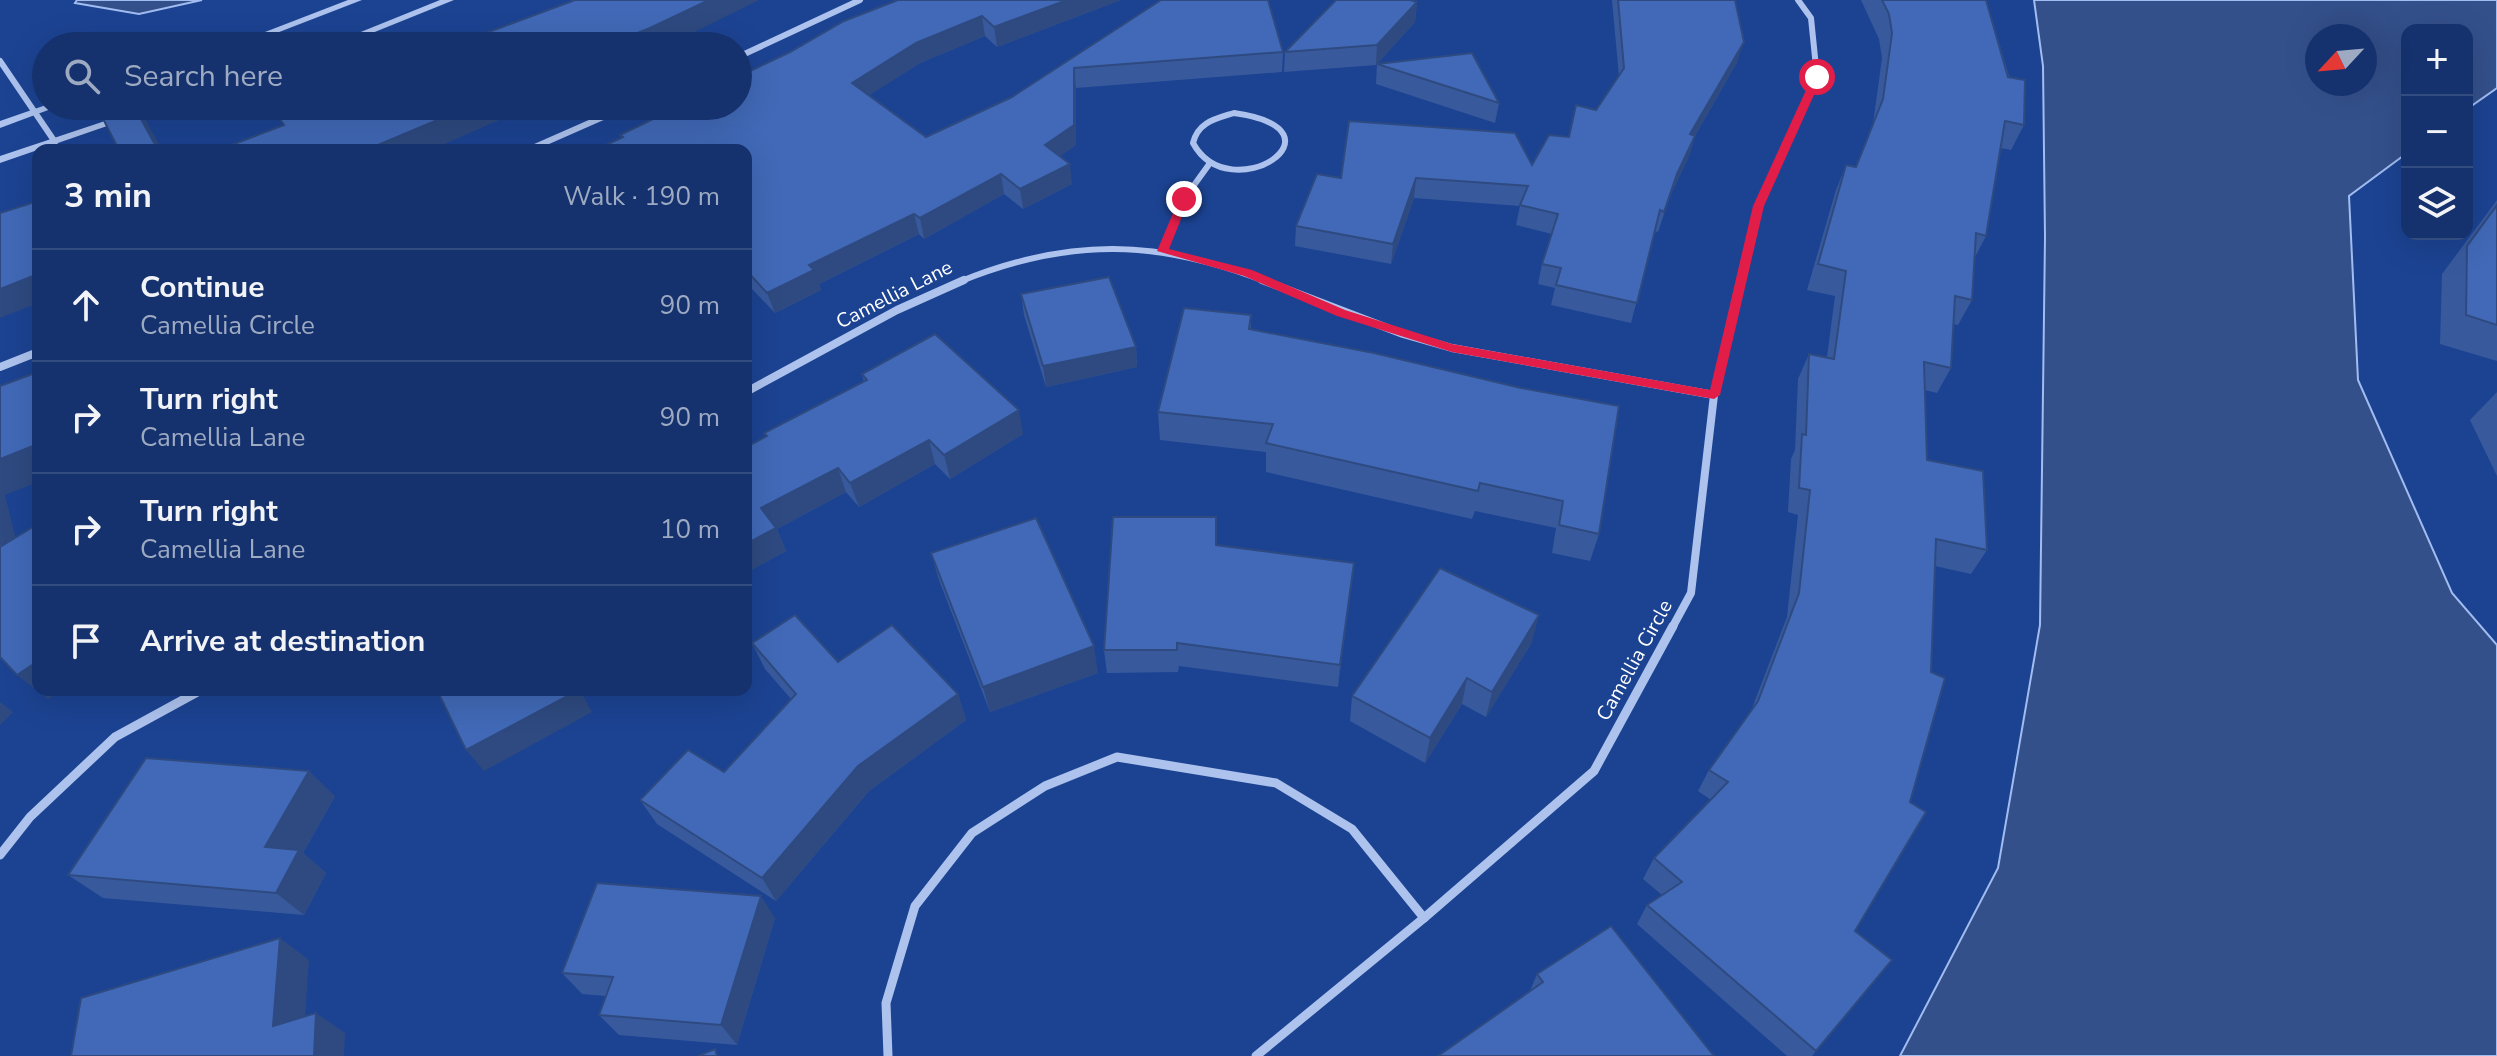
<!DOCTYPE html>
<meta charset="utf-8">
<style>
:root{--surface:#15326e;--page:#223e76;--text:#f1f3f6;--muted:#9daac2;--line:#344d81}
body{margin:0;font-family:"Nunito Sans",sans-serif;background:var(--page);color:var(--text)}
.controls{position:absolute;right:24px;top:24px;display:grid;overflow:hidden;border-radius:16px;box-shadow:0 8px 32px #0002}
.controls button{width:72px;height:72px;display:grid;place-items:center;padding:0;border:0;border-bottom:2px solid var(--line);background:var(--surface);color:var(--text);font:40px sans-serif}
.compass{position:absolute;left:2305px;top:24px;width:72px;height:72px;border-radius:50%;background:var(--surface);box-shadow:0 8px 32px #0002;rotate:244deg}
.stop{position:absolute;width:24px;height:24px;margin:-18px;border:6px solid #e11d48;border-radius:50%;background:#fff}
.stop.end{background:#e11d48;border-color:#fff;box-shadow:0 2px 8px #0008}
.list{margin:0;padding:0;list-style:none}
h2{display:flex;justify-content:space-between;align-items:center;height:104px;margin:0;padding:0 32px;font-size:34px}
h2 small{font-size:26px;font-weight:400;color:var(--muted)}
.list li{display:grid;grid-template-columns:52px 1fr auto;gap:24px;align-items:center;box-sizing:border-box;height:112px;padding:0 32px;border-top:2px solid var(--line)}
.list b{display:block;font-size:30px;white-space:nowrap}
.list p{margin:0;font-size:26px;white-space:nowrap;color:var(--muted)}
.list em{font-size:26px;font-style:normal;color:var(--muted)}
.icon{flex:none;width:44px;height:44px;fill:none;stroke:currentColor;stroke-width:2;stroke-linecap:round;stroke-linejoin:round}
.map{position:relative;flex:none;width:2497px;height:1056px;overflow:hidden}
.search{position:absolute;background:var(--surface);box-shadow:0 8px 32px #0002;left:32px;top:32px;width:720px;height:88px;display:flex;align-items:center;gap:20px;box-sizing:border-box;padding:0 28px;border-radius:44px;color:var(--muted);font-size:30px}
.panel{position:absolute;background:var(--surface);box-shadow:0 8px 32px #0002;left:32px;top:144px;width:720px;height:552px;border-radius:16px}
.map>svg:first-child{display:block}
.water{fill:#34508b;stroke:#a0bcf0;stroke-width:2;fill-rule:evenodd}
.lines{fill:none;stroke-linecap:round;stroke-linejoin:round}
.minor-far2{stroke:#adc3ee;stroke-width:6}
.minor-far1{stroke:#adc3ee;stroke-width:8}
.minor{stroke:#adc3ee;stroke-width:9}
.tertiary{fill:#adc3ee;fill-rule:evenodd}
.wall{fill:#385a9d}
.shaded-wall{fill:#2e4a80}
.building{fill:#4169b7;stroke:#2e4a80;stroke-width:2}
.route{fill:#e11d48}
.labels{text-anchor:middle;stroke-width:6;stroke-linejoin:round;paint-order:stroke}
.street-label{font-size:20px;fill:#fff;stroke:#1c4392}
</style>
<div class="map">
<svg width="2497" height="1056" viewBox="0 0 2497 1056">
<rect width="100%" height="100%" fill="#1c4392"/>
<g class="water">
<polygon points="77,0 202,0 139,14 75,3"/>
<path d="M2034,0H2497V88L2467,109V30H2407V153L2349,196L2358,380L2452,593L2497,645V1056H1900L1998,868L2040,625L2045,237L2043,66ZM2317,36H2365V84H2317Z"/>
</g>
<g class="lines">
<g class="minor-far2">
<polyline points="738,57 860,0"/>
<polyline points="0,61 55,142"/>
<path d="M1234,113C1354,130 1230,211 1193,143C1198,122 1215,119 1234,113Z"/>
<polyline points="528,150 628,106"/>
<polyline points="1163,251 1184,199 1210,163"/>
<path d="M959,282C1069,237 1158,239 1267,282"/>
<polyline points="1740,282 1758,206 1817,77 1811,18 1798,0"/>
</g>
<g class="minor-far1">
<polyline points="1262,280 1403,334 1452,348 1714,395"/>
<polyline points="0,367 38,352"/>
<polyline points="746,392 897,310 964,280"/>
<polyline points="1672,628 1691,593 1714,395 1741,280"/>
</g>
<g class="minor">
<polyline points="0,855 30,817 115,737 201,690"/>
<polyline points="888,1056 886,1003 915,906 972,833 1045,786 1117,757 1276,783 1352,829 1424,918"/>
<polyline points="1256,1056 1424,918 1594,771 1673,626"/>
</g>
<g class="tertiary">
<polygon points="348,0 362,0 243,46 229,46"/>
<polygon points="440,0 454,0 340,46 326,46"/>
<polygon points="46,105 59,106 0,128 0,121"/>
<polygon points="150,106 165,106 0,163 0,156"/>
</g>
</g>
<g class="wall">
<polygon points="898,0 1121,0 997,47 985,36 920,63 869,95 926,137 1012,97 1161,0 1283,52 1282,72 1076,88 1076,145 1060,156 1072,184 1023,209 1004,194 924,239 919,234 819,284 821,290 775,313 752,289 746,292 746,150 621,138 620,135"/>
<polygon points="1612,0 1735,0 1737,62 1695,136 1689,156 1671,194 1658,232 1655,231 1631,323 1551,305 1555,288 1538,284 1542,264 1552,234 1516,225 1520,206 1414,198 1391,264 1295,246 1296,226 1341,178 1532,165 1569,137 1596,110 1619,77"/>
<polygon points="1861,0 1986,0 2024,125 2011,150 2000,148 1986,236 1975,257 1972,300 1958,325 1954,324 1951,368 1937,393 1925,390 1927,460 1987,550 1971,574 1935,566 1855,931 1892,960 1812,1056 1787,1056 1637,924 1647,905 1662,895 1643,879 1654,858 1711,800 1698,791 1709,770 1751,711 1787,617 1798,515 1788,512 1791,459 1795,450 1798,379 1809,354 1827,357 1835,296 1807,290 1836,190 1846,165 1856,167 1873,124 1882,58 1879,39"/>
<polygon points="1417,2 1415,22 1376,65 1284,72 1285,52"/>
<polygon points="1377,64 1499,103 1495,123 1376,84"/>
<polygon points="2497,200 2497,361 2440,344 2442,274"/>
<polygon points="1021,294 1136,347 1137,367 1046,387 1024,315"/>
<polygon points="1251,315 1251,329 1521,388 1599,534 1590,561 1552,553 1556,528 1475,511 1472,519 1266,472 1266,452 1160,440 1158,412"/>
<polygon points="862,374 1023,434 950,479 935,464 859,507 846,492 777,529 786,551 746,573 766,437 764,433 864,382"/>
<polygon points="2497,392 2497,476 2470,420"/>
<polygon points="1216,546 1354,563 1338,687 1179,666 1178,672 1107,673 1104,650"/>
<polygon points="931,553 1098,673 990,712 939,580"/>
<polygon points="1532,642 1486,717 1462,704 1425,763 1350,721 1352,696"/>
<polygon points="752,643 838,662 958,694 966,720 869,791 776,901 657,824 640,800 724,772 791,699 765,669"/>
<polygon points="335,796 303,853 326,873 304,915 103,898 68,875"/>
<polygon points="775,918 737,1045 619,1035 599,1015 606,996 582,994 562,973"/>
<polygon points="1537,974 1714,1056 1530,991"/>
</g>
<g class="shaded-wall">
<polygon points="709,0 759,0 666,46 605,46"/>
<polygon points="1067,0 1121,0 997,47 994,27"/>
<polygon points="1417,2 1415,22 1376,65 1377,45"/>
<polygon points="982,16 985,36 920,63 857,103 852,83 916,43"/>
<polygon points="1744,42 1737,62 1684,155 1690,134"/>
<polygon points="1074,68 1076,88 1076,145 1048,165 1045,145"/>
<polygon points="134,106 136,106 144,117 162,150 158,150"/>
<polygon points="471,106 531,106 431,150 366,150"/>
<polygon points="1695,136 1689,156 1671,194 1658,232 1677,174"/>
<polygon points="1070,164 1072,184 1023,209 1020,189"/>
<polygon points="1001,174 1004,194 924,239 920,218"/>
<polygon points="1416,178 1414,198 1391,264 1393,244"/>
<polygon points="914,214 919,234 819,284 821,290 775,313 767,293 809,265"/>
<polygon points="746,272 752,289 746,292"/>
<polygon points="38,274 38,303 0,318 0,289"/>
<polygon points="1136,347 1137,367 1046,387 1043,366"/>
<polygon points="1019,410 1023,434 950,479 944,455"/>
<polygon points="929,440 935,464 859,507 850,483"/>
<polygon points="38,444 38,482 5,495 25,576 0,554 0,459"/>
<polygon points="838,468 846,492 777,529 786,551 746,573 746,544 761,508"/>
<polygon points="1354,563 1351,586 1338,687 1340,665"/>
<polygon points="1539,615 1532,642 1486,717 1492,692"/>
<polygon points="1094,646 1098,673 990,712 983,687"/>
<polygon points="38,661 38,690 62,690 48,699 17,675"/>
<polygon points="1467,678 1462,704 1425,763 1430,738"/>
<polygon points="576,690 580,690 592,712 484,771 466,750"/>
<polygon points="958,694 966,720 869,791 776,901 762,878 858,766"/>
<polygon points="0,702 13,712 0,725"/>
<polygon points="309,771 335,796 303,853 326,873 304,915 276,893 265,847"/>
<polygon points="761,896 775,918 737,1045 721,1025"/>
<polygon points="280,938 309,960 303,1046 273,1026"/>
<polygon points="316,1013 345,1033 344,1056 314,1056"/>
</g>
<g class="building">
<polygon points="575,0 709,0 650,28 605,46 462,46 459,43"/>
<polygon points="898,0 1067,0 994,27 982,16 916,43 852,83 926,137 1012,97 1161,0 1268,0 1283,52 1074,68 1074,125 1045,145 1070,164 1020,189 1001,174 920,218 914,214 809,265 814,270 767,293 746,270 746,150 595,150 623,137 620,135 680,106 738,106 738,77 790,52 844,21"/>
<polygon points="1336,0 1410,0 1417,2 1377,45 1285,52"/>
<polygon points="1618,0 1735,0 1744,42 1690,134 1695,136 1677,174 1664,212 1660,210 1637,303 1556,285 1561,268 1542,264 1558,214 1520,205 1528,186 1416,178 1393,244 1296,226 1317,174 1341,178 1349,121 1515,133 1532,165 1549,135 1569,137 1576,105 1596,110 1624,68"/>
<polygon points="1882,0 1986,0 2008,77 2025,80 2024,125 2005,121 1986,236 1976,233 1972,300 1955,296 1951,368 1924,362 1927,460 1983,471 1987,550 1936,539 1931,672 1945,678 1910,802 1926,812 1855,931 1892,960 1816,1051 1647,905 1682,882 1654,858 1728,782 1709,770 1758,701 1799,593 1810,490 1799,488 1802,434 1806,435 1809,354 1834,359 1846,271 1818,264 1846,165 1856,167 1883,99 1892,33 1889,14"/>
<polygon points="1472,53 1499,103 1377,64"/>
<polygon points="99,106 134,106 158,150 119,150 97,107"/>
<polygon points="291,106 471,106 366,150 218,150 284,125 275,112"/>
<polygon points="38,201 38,274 0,289 0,213"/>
<polygon points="2497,205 2497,325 2466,315 2467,246"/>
<polygon points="1109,277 1136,347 1043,366 1021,294"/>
<polygon points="1184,308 1251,315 1249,329 1374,353 1521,388 1619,406 1599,534 1559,525 1563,501 1480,483 1478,491 1266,443 1273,424 1158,412"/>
<polygon points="935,334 1019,410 944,455 929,440 850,483 838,468 761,508 776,528 746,544 746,447 767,436 764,433 867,380 862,374"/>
<polygon points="38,372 38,444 0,459 0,386"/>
<polygon points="1113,517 1216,517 1216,545 1354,563 1340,665 1177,643 1177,650 1104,650"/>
<polygon points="1036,518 1094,646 983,687 931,553"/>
<polygon points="38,524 38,661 17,675 0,657 0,547"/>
<polygon points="1440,568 1539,615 1492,692 1467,678 1430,738 1352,696"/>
<polygon points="795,615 838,662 892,625 958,694 858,766 762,878 640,800 688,750 724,772 796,694 752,643"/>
<polygon points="437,690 576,690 577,691 466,750"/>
<polygon points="146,758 309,771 265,847 299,850 276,893 68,875"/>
<polygon points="597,883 761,896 721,1025 599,1015 613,977 562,973"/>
<polygon points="1611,926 1714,1056 1438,1056 1543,982 1537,974"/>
<polygon points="280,938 273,1026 316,1013 314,1056 71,1056 81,998"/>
<polygon points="715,1049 717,1056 698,1056"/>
</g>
<polygon class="route" points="1817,74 1822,77 1764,206 1720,395 1714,399 1452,352 1337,316 1244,276 1157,251 1179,199 1184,196 1189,199 1169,249 1252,270 1345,310 1452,344 1710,390 1753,206 1812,77"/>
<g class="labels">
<g class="street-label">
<text transform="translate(894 294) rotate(-27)" y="7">Camellia Lane</text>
<text transform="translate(1634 660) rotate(-61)" y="7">Camellia Circle</text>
</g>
</g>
</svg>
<div class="controls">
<button>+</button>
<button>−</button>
<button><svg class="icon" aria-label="layers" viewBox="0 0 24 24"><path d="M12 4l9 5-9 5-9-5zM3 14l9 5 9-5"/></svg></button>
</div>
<svg class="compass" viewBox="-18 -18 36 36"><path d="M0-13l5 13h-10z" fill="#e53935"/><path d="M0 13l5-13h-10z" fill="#9daac2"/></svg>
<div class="stop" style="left:1817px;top:77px"></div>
<div class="stop end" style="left:1184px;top:199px"></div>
<div class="search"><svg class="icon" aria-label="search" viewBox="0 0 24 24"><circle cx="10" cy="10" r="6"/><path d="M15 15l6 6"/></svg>Search here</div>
<section class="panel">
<h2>3 min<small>Walk · 190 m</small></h2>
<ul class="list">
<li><svg class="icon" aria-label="ahead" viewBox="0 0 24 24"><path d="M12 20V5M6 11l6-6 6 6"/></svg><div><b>Continue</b><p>Camellia Circle</p></div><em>90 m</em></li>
<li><svg class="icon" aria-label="right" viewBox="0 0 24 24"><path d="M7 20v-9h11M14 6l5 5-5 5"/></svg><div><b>Turn right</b><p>Camellia Lane</p></div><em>90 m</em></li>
<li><svg class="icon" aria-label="right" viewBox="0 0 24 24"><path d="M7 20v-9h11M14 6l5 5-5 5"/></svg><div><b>Turn right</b><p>Camellia Lane</p></div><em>10 m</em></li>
<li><svg class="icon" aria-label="arrive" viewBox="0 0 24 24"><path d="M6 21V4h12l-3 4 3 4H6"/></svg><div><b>Arrive at destination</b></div></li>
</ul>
</section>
</div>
